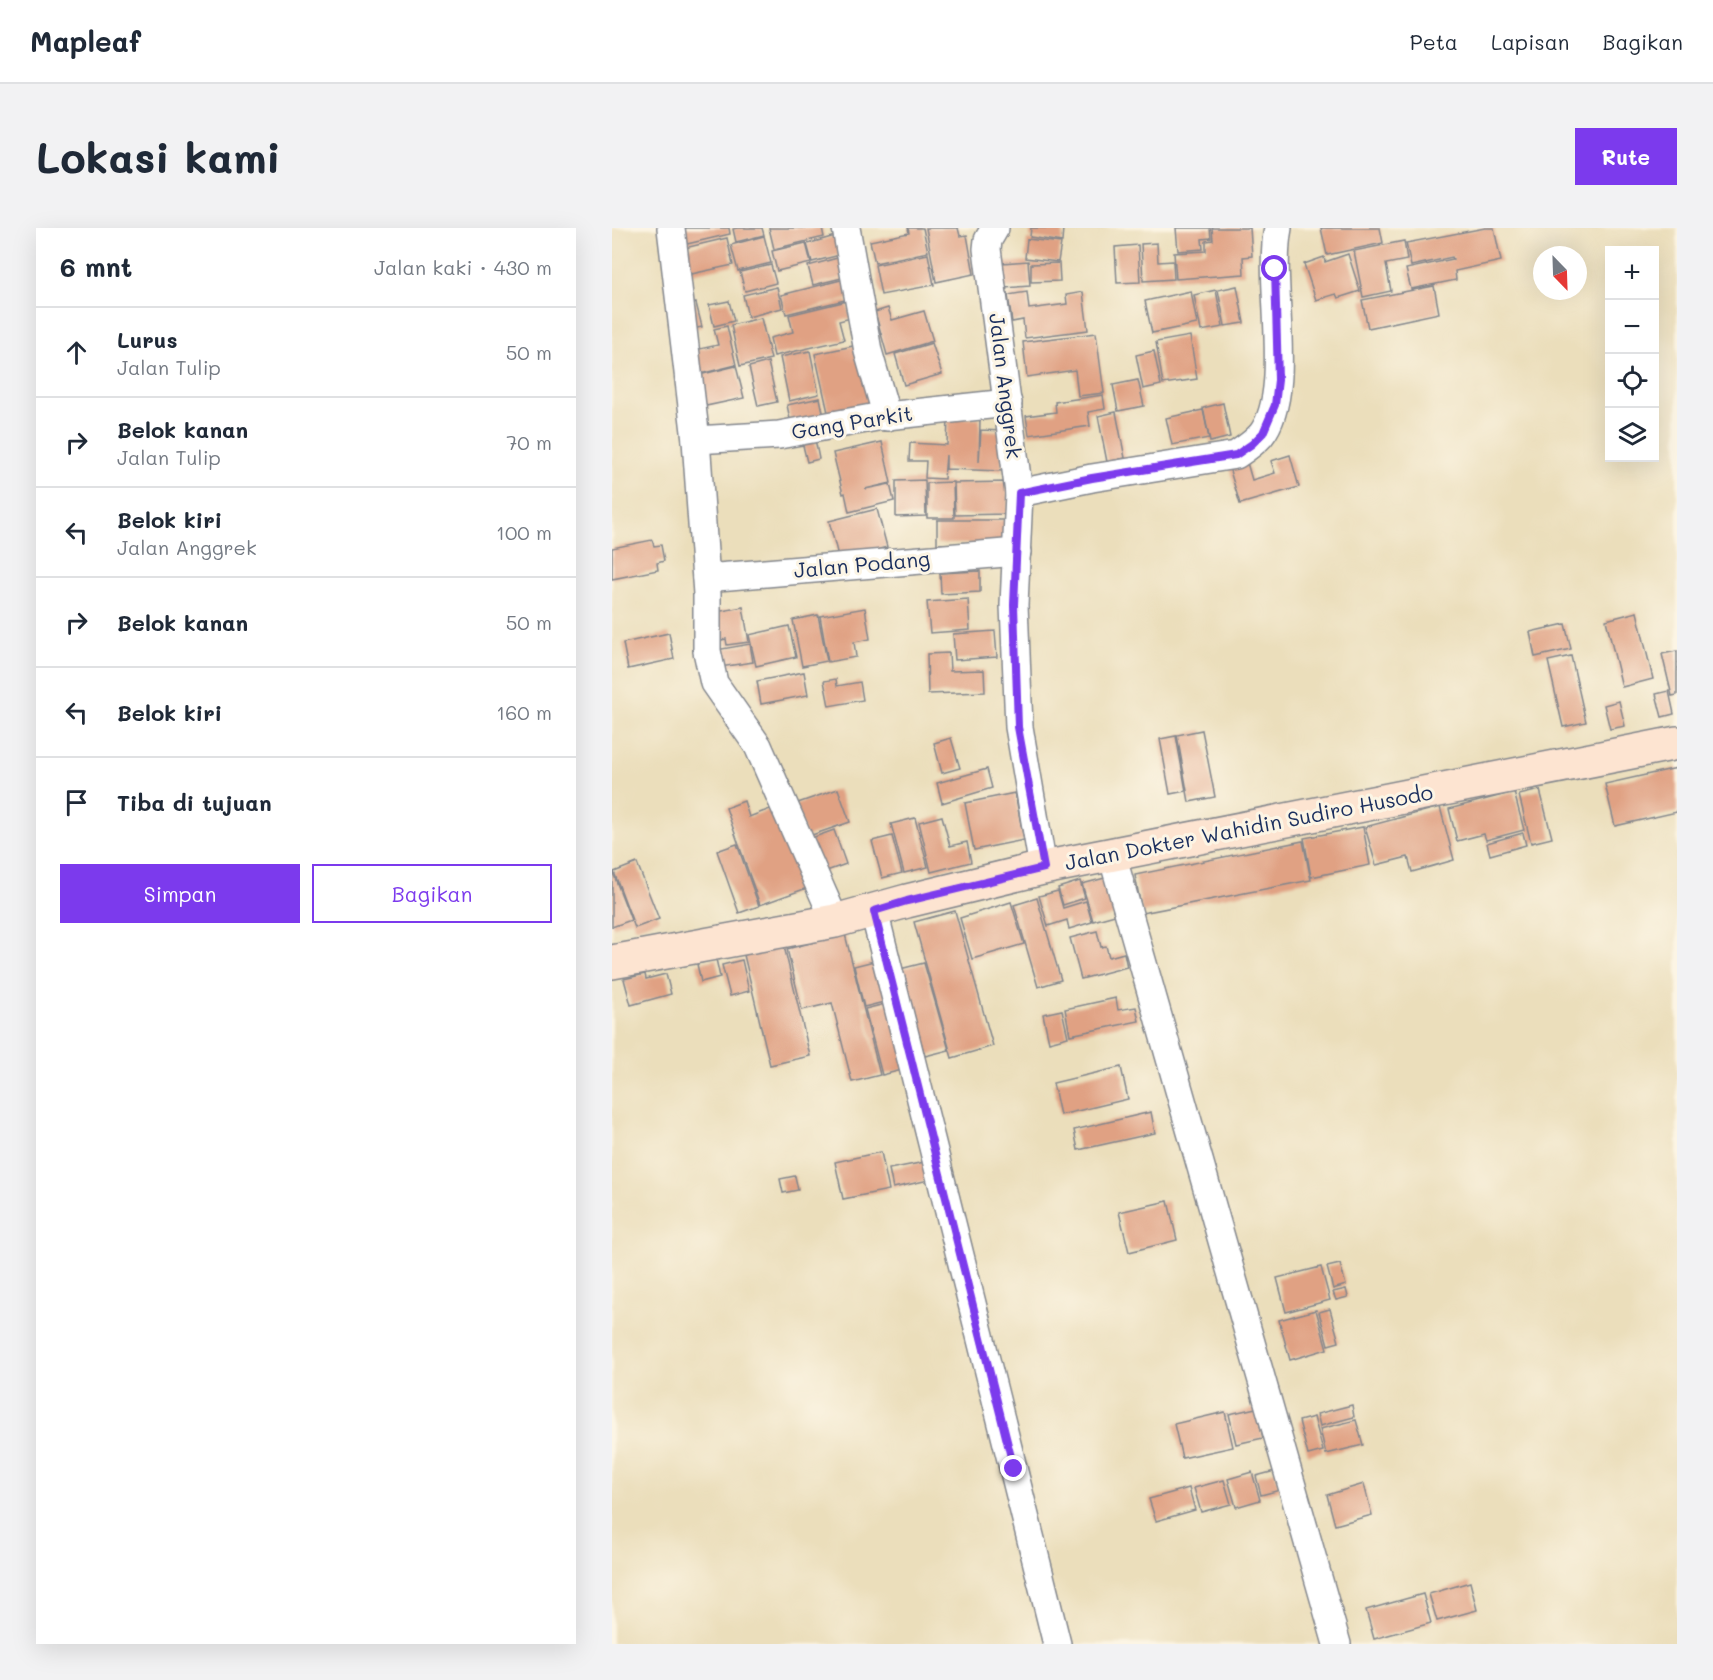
<!DOCTYPE html>
<html lang="id">
<meta charset="utf-8">
<style>
:root{--surface:#fff;--page:#f2f2f3;--text:#1f2937;--muted:#747a83;--line:#e0e1e3;--accent:#7c3aed}
body{margin:0;font-family:Mali,sans-serif;background:var(--page);color:var(--text)}
.controls{position:absolute;right:18px;top:18px;display:grid;overflow:hidden;border-radius:0px;box-shadow:0 6px 24px #0002}
.controls button{width:54px;height:54px;display:grid;place-items:center;padding:0;border:0;border-bottom:2px solid var(--line);background:var(--surface);color:var(--text);font:30px sans-serif}
.compass{position:absolute;left:921px;top:18px;width:54px;height:54px;border-radius:50%;background:var(--surface);box-shadow:0 6px 24px #0002;rotate:157deg}
.stop{position:absolute;width:18px;height:18px;margin:-14px;border:4px solid #7c3aed;border-radius:50%;background:#fff}
.stop.end{background:#7c3aed;border-color:#fff;box-shadow:0 2px 6px #0008}
.list{margin:0;padding:0;list-style:none}
h2{display:flex;justify-content:space-between;align-items:center;height:78px;margin:0;padding:0 24px;font-size:26px}
h2 small{font-size:20px;font-weight:400;color:var(--muted)}
.list li{display:grid;grid-template-columns:39px 1fr auto;gap:18px;align-items:center;box-sizing:border-box;height:90px;padding:0 24px;border-top:2px solid var(--line)}
.list b{display:block;font-size:22px;white-space:nowrap}
.list p{margin:0;font-size:20px;white-space:nowrap;color:var(--muted)}
.list em{font-size:20px;font-style:normal;color:var(--muted)}
.actions{display:flex;gap:12px;padding:18px 24px}
.actions a{flex:1;padding:14px 0;border:2px solid var(--accent);border-radius:0px;text-align:center;font-size:21px;color:var(--accent)}
.actions .main{background:var(--accent);color:#fff}
.icon{flex:none;width:33px;height:33px;fill:none;stroke:currentColor;stroke-width:2;stroke-linecap:round;stroke-linejoin:round}
.map{position:relative;flex:none;width:1065px;height:1416px;overflow:hidden;border-radius:0px}
header{display:flex;align-items:center;gap:36px;box-sizing:border-box;height:84px;padding:0 30px;background:var(--surface);border-bottom:2px solid var(--line)}
header strong{font-size:28px}
nav{display:flex;gap:33px;margin-inline-start:auto;font-size:21px}
.intro{display:flex;align-items:center;justify-content:space-between;box-sizing:border-box;height:144px;padding:0 36px}
h1{margin:0;font-size:42px}
.button{padding:15px 27px;border-radius:0px;background:var(--accent);color:#fff;font-size:21px;font-weight:700}
main{display:flex;gap:36px;padding:0 36px}
aside{flex:1;background:var(--surface);border-radius:0px;box-shadow:0 6px 24px #0002}
.map>svg:first-child{display:block}
.building{fill:#e0a183}
.lines{fill:none;stroke-linecap:round;stroke-linejoin:round}
.minor-casing{stroke:#83868c;stroke-width:30}
.secondary-casing{stroke:#83868c;stroke-width:36}
.minor{stroke:#fff;stroke-width:27}
.secondary{stroke:#fde4d1;stroke-width:33}
.route{stroke:#7c3aed;stroke-width:8}
.labels{text-anchor:middle;stroke-width:6;stroke-linejoin:round;paint-order:stroke}
.street-label{font-size:21px;fill:#1b2f5e;stroke:#fcf5e5}
</style>
<header>
<strong>Mapleaf</strong>
<nav><a>Peta</a><a>Lapisan</a><a>Bagikan</a></nav>
</header>
<div class="intro"><h1>Lokasi kami</h1><a class="button">Rute</a></div>
<main>
<aside>
<h2>6 mnt<small>Jalan kaki · 430 m</small></h2>
<ul class="list">
<li><svg class="icon" aria-label="ahead" viewBox="0 0 24 24"><path d="M12 20V5M6 11l6-6 6 6"/></svg><div><b>Lurus</b><p>Jalan Tulip</p></div><em>50 m</em></li>
<li><svg class="icon" aria-label="right" viewBox="0 0 24 24"><path d="M7 20v-9h11M14 6l5 5-5 5"/></svg><div><b>Belok kanan</b><p>Jalan Tulip</p></div><em>70 m</em></li>
<li><svg class="icon" aria-label="left" viewBox="0 0 24 24"><path d="M17 20v-9H6M10 6l-5 5 5 5"/></svg><div><b>Belok kiri</b><p>Jalan Anggrek</p></div><em>100 m</em></li>
<li><svg class="icon" aria-label="right" viewBox="0 0 24 24"><path d="M7 20v-9h11M14 6l5 5-5 5"/></svg><div><b>Belok kanan</b></div><em>50 m</em></li>
<li><svg class="icon" aria-label="left" viewBox="0 0 24 24"><path d="M17 20v-9H6M10 6l-5 5 5 5"/></svg><div><b>Belok kiri</b></div><em>160 m</em></li>
<li><svg class="icon" aria-label="arrive" viewBox="0 0 24 24"><path d="M6 21V4h12l-3 4 3 4H6"/></svg><div><b>Tiba di tujuan</b></div></li>
</ul>
<div class="actions"><a class="main">Simpan</a><a>Bagikan</a></div>
</aside>
<div class="map">
<svg width="1065" height="1416" viewBox="0 0 1065 1416">
<rect width="100%" height="100%" fill="#fcf5e5"/>
<filter id="ink" filterUnits="userSpaceOnUse"><feTurbulence type="fractalNoise" baseFrequency=".0167" numOctaves="2"/><feDisplacementMap in="SourceGraphic" scale="12" xChannelSelector="R" yChannelSelector="G"/><feConvolveMatrix kernelMatrix="1 2 1 2 8 2 1 2 1" color-interpolation-filters="sRGB"/></filter>
<filter id="wash" filterUnits="userSpaceOnUse"><feTurbulence type="fractalNoise" baseFrequency=".008" numOctaves="4" result="noise"/><feDisplacementMap in="SourceGraphic" scale="24" xChannelSelector="R" yChannelSelector="G"/><feGaussianBlur stdDeviation="1.35" result="paint"/><feColorMatrix in="noise" values="0 0 0 0 0 0 0 0 0 0 0 0 0 0 0 0 0 1.4 0 .05"/><feComposite in="paint" operator="in"/></filter>
<g filter="url(#wash)">
<rect width="100%" height="100%" fill="#ebdebb"/>
<g id="blocks">
<g class="building">
<polygon points="71,0 117,0 118,6 75,16"/>
<polygon points="125,0 150,0 152,7 124,14 121,1"/>
<polygon points="157,0 210,0 212,9 162,21"/>
<polygon points="296,0 311,0 316,24 263,35 258,13 297,5"/>
<polygon points="314,0 346,0 348,8 355,7 362,46 324,54"/>
<polygon points="419,0 451,0 450,14 418,9"/>
<polygon points="564,0 598,0 599,10 590,11 591,21 566,23"/>
<polygon points="600,0 638,0 640,28 631,29 632,46 564,51 562,25 594,23 594,13 601,12"/>
<polygon points="709,0 768,0 771,15 715,27"/>
<polygon points="873,0 882,0 889,33 843,43 844,52 799,61 794,41 841,31 840,29 799,38 794,15"/>
<polygon points="152,8 159,35 126,43 119,17"/>
<polygon points="223,8 228,27 200,34 195,16"/>
<polygon points="115,10 121,37 70,48 64,22"/>
<polygon points="415,11 449,15 446,34 413,30"/>
<polygon points="792,13 795,32 774,36 779,63 751,69 742,23"/>
<polygon points="194,15 199,35 165,43 160,23"/>
<polygon points="545,15 546,34 561,33 562,51 531,53 529,16"/>
<polygon points="526,17 528,54 505,55 503,19"/>
<polygon points="316,26 322,57 269,67 263,37"/>
<polygon points="736,26 748,63 726,70 724,66 704,72 692,36 712,29 713,34"/>
<polygon points="229,29 234,49 201,57 196,38"/>
<polygon points="416,33 418,58 392,60 390,35"/>
<polygon points="447,35 448,53 419,54 419,36"/>
<polygon points="159,37 164,55 133,63 128,44"/>
<polygon points="233,51 237,71 174,86 169,67"/>
<polygon points="625,58 632,95 613,98 606,62"/>
<polygon points="822,58 827,85 756,100 750,72"/>
<polygon points="165,59 170,80 136,89 131,67"/>
<polygon points="604,62 611,99 589,103 582,67"/>
<polygon points="579,63 585,96 540,105 533,73"/>
<polygon points="415,64 417,81 455,76 454,67 471,64 476,102 413,110 411,92 400,94 396,67"/>
<polygon points="117,73 122,93 102,98 97,77"/>
<polygon points="235,73 239,90 227,93 232,112 162,128 158,110 181,104 177,87"/>
<polygon points="84,75 90,99 76,102 71,78"/>
<polygon points="276,80 280,92 312,83 321,113 275,127 263,84"/>
<polygon points="149,90 159,131 128,138 119,97"/>
<polygon points="115,98 124,137 88,146 83,122 106,117 102,101"/>
<polygon points="484,105 492,165 466,168 463,142 415,149 411,114"/>
<polygon points="578,108 585,151 551,156 544,114"/>
<polygon points="320,115 330,146 292,157 283,126"/>
<polygon points="246,117 260,180 217,189 203,126"/>
<polygon points="198,123 207,166 177,173 168,129"/>
<polygon points="542,123 549,157 531,161 524,127"/>
<polygon points="156,134 165,174 146,178 137,139"/>
<polygon points="124,138 132,170 94,178 87,147"/>
<polygon points="526,152 532,178 506,183 501,157"/>
<polygon points="491,167 493,181 476,184 478,198 417,207 414,188 444,184 443,174"/>
<polygon points="208,170 212,189 179,196 175,177"/>
<polygon points="611,175 618,209 598,214 591,180"/>
<polygon points="591,182 597,210 560,217 554,190"/>
<polygon points="504,184 513,230 495,234 486,188"/>
<polygon points="336,189 368,191 367,234 369,202 391,203 390,243 334,241 334,227 332,251 313,250 314,233 297,233 298,215 335,217"/>
<polygon points="202,206 207,231 195,234 189,209"/>
<polygon points="270,214 279,255 253,261 278,256 282,273 237,284 233,265 231,266 221,225"/>
<polygon points="678,227 687,259 628,276 616,236 634,231 640,252 663,245 659,233"/>
<polygon points="313,252 314,288 284,289 284,253"/>
<polygon points="341,254 342,290 315,290 315,255"/>
<polygon points="396,254 396,286 343,287 342,255"/>
<polygon points="265,281 275,319 227,332 217,293"/>
<rect x="325" y="292" width="68" height="24"/>
<polygon points="40,312 42,318 49,317 52,333 45,335 46,342 0,351 0,320"/>
<polygon points="368,343 368,364 329,366 328,345"/>
<polygon points="356,371 358,402 318,405 315,374"/>
<polygon points="131,379 137,414 115,417 114,411 105,413 99,385"/>
<polygon points="253,380 258,411 242,414 244,429 216,434 208,388"/>
<polygon points="1025,384 1041,451 1010,459 994,392"/>
<polygon points="206,387 215,433 190,438 181,392"/>
<polygon points="953,396 959,421 923,429 918,404"/>
<polygon points="177,398 184,429 144,438 137,407"/>
<polygon points="383,403 385,429 343,432 341,406"/>
<polygon points="57,405 62,431 16,441 11,415"/>
<polygon points="138,416 141,434 108,439 104,422"/>
<polygon points="1065,423 1065,467 1060,468 1050,426"/>
<polygon points="337,425 338,443 372,442 373,464 316,466 315,426"/>
<polygon points="959,428 974,494 951,499 936,433"/>
<polygon points="192,444 196,467 149,476 145,453"/>
<polygon points="224,451 225,458 248,454 251,472 217,478 212,453"/>
<polygon points="1057,463 1062,486 1050,489 1044,466"/>
<polygon points="1007,473 1013,498 998,501 992,477"/>
<polygon points="590,502 603,569 577,574 565,507"/>
<polygon points="564,508 574,563 558,566 548,511"/>
<polygon points="339,510 348,540 330,545 322,515"/>
<polygon points="1065,540 1065,584 1003,598 993,556"/>
<polygon points="375,541 380,560 330,575 325,555"/>
<polygon points="226,561 238,594 194,609 183,576"/>
<polygon points="928,562 940,610 919,615 907,567"/>
<polygon points="902,564 912,602 874,612 872,606 845,613 837,581"/>
<polygon points="403,565 412,612 362,622 353,575"/>
<polygon points="132,573 137,589 166,578 195,660 148,677 114,580"/>
<polygon points="828,579 842,632 800,644 796,629 764,637 753,599"/>
<polygon points="330,588 338,618 355,614 359,634 319,644 307,594"/>
<polygon points="303,590 316,639 292,645 279,596"/>
<polygon points="751,599 758,637 699,649 692,610"/>
<polygon points="222,602 234,636 209,645 197,611"/>
<polygon points="911,605 914,617 878,627 875,615"/>
<polygon points="280,608 290,645 270,650 260,613"/>
<polygon points="691,613 699,652 530,685 523,647"/>
<polygon points="125,616 147,678 127,685 105,623"/>
<polygon points="25,635 47,691 23,700 2,644"/>
<polygon points="0,642 19,692 0,699"/>
<polygon points="493,650 503,687 481,693 470,656"/>
<polygon points="468,653 473,670 451,677 446,660"/>
<polygon points="446,663 451,680 474,673 480,694 457,701 455,692 436,698 427,668"/>
<polygon points="425,670 449,752 426,759 402,677"/>
<polygon points="399,674 412,716 360,731 348,690"/>
<polygon points="343,683 381,818 340,830 302,694"/>
<polygon points="485,703 489,719 494,718 497,729 512,725 515,739 469,751 458,710"/>
<polygon points="233,706 268,847 240,854 220,775 190,782 175,721"/>
<polygon points="172,718 198,828 158,837 132,727"/>
<polygon points="104,731 108,749 89,754 85,736"/>
<polygon points="270,731 280,772 252,779 242,738"/>
<polygon points="130,732 137,763 118,768 110,737"/>
<polygon points="312,735 337,822 313,828 288,741"/>
<polygon points="33,746 34,751 54,746 59,766 19,777 12,751"/>
<polygon points="504,770 506,782 524,779 527,793 458,807 453,781"/>
<polygon points="281,774 298,840 270,847 253,781"/>
<polygon points="450,782 456,809 437,814 431,786"/>
<polygon points="509,839 516,871 448,887 441,855"/>
<polygon points="539,884 543,905 466,922 462,902"/>
<polygon points="269,924 277,962 231,971 223,934"/>
<polygon points="313,934 317,952 281,960 277,941"/>
<polygon points="183,948 186,962 171,965 168,951"/>
<polygon points="556,973 565,1012 517,1024 507,984"/>
<polygon points="728,1036 734,1057 721,1061 715,1039"/>
<polygon points="709,1039 718,1072 674,1084 665,1050"/>
<polygon points="734,1061 736,1069 724,1072 721,1064"/>
<polygon points="718,1081 727,1114 716,1117 707,1084"/>
<polygon points="704,1082 715,1121 678,1132 667,1092"/>
<polygon points="740,1177 742,1189 708,1198 705,1186"/>
<polygon points="644,1180 651,1210 624,1216 617,1186"/>
<polygon points="613,1184 621,1219 570,1230 562,1196"/>
<polygon points="702,1189 711,1223 696,1227 687,1193"/>
<polygon points="744,1192 751,1217 714,1226 708,1201"/>
<polygon points="663,1243 668,1262 649,1267 644,1248"/>
<polygon points="640,1244 648,1272 624,1279 616,1251"/>
<polygon points="612,1252 619,1276 589,1284 582,1260"/>
<polygon points="752,1256 760,1287 723,1297 715,1267"/>
<polygon points="577,1260 583,1282 544,1293 537,1271"/>
<polygon points="858,1354 865,1382 825,1393 817,1366"/>
<polygon points="811,1366 819,1395 762,1411 754,1382"/>
</g>
</g>
</g>
<g filter="url(#ink)">
<use href="#blocks" fill-opacity="0" stroke="#83868c" stroke-width="1.5"/>
<g class="lines">
<g class="minor-casing">
<g id="minor">
<polyline points="59,0 84,212 95,366 95,423 102,455 146,518 223,693"/>
<polyline points="234,0 256,123 275,189"/>
<polyline points="383,0 376,12 375,21 407,265 402,377 407,499 431,640"/>
<polyline points="84,212 167,207 265,189 396,175"/>
<path d="M407,265L480,250L624,227C633,221 642,215 649,207C683,164 655,55 666,0"/>
<polyline points="94,350 405,324"/>
<polyline points="500,627 725,1416"/>
<polyline points="262,683 445,1416"/>
</g>
</g>
<g class="secondary-casing">
<polyline id="secondary" points="0,734 223,693 295,673 431,640 1065,515"/>
</g>
<use href="#minor" class="minor"/>
<use href="#secondary" class="secondary"/>
</g>
</g>
<g class="lines" filter="url(#ink)">
<polyline class="route" points="402,1241 262,683 295,673 432,640 406,499 402,377 407,265 480,250 624,227 640,216 651,205 663,177 666,152 663,41"/>
</g>
<g class="labels">
<g class="street-label">
<text transform="translate(393 158) rotate(83)" y="7">Jalan Anggrek</text>
<text transform="translate(240 195) rotate(-9)" y="7">Gang Parkit</text>
<text transform="translate(250 337) rotate(-5)" y="7">Jalan Podang</text>
<text transform="translate(637 600) rotate(-11)" y="7">Jalan Dokter Wahidin Sudiro Husodo</text>
</g>
</g>
</svg>
<div class="controls">
<button>+</button>
<button>−</button>
<button><svg class="icon" aria-label="locate" viewBox="0 0 24 24"><circle cx="12" cy="12" r="6"/><path d="M12 2v4M12 18v4M2 12h4M18 12h4"/></svg></button>
<button><svg class="icon" aria-label="layers" viewBox="0 0 24 24"><path d="M12 4l9 5-9 5-9-5zM3 14l9 5 9-5"/></svg></button>
</div>
<svg class="compass" viewBox="-18 -18 36 36"><path d="M0-13l5 13h-10z" fill="#e53935"/><path d="M0 13l5-13h-10z" fill="#747a83"/></svg>
<div class="stop" style="left:663px;top:41px"></div>
<div class="stop end" style="left:402px;top:1241px"></div>
</div>
</main>
